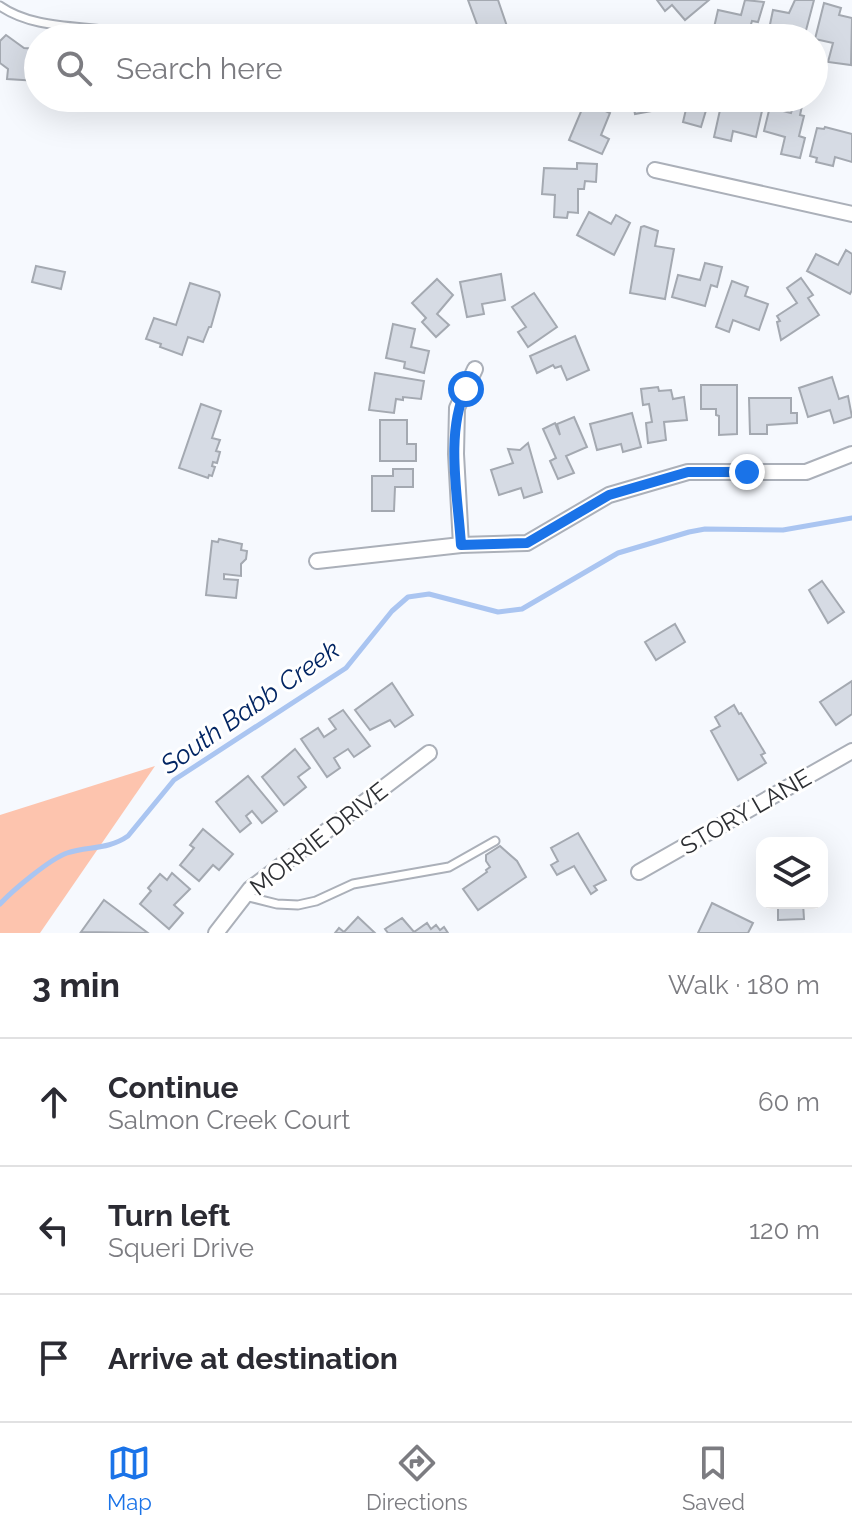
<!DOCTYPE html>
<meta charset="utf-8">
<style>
:root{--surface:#fff;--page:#f7f7f7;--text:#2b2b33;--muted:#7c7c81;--line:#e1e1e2;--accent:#1a73e8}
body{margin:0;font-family:Raleway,sans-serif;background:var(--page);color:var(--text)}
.controls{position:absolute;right:24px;bottom:24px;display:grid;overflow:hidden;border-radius:16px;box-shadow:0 8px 32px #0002}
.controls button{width:72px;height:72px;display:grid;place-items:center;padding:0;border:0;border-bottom:2px solid var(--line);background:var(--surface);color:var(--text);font:40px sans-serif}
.stop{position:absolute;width:24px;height:24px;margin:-18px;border:6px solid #1a73e8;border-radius:50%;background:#fff}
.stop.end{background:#1a73e8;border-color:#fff;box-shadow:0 2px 8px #0008}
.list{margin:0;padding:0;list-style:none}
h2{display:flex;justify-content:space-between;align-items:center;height:104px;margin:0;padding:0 32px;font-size:34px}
h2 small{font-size:26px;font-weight:400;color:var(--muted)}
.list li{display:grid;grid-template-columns:52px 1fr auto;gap:24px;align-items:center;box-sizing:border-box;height:128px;padding:0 32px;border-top:2px solid var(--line)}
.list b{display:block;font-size:30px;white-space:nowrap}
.list p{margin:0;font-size:26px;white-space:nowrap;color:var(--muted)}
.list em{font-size:26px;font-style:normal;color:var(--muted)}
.icon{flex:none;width:44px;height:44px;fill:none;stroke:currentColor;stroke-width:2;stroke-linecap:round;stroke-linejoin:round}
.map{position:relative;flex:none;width:852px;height:933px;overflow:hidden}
.search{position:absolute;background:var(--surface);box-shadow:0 8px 32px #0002;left:24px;right:24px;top:24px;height:88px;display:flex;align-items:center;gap:20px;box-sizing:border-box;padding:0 28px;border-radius:44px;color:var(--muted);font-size:30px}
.sheet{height:488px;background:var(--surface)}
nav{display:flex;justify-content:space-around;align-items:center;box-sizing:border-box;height:112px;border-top:2px solid var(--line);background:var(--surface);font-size:22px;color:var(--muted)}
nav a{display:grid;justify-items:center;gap:4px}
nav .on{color:var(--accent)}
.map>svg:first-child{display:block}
.green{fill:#fdc4ae}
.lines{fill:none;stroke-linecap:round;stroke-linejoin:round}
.stream{stroke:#aac5f1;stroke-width:5}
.building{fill:#d6dbe4;stroke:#a4a9b1;stroke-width:2}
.service-casing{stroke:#abb0b9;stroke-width:11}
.minor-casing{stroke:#abb0b9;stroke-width:18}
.service{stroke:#fff;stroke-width:7}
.minor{stroke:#fff;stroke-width:14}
.route{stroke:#1a73e8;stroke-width:10}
.labels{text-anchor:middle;stroke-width:6;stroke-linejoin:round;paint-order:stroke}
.street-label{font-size:24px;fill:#2d2f33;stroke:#fff}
.water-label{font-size:26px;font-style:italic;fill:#022563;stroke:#fff}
</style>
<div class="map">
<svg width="852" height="933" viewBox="0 0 852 933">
<rect width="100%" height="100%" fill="#f6f9fe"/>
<polygon class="green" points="155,766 40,933 0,933 0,815"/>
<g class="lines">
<path class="stream" d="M0,904C13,890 50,859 67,853C88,846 108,850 128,836L174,780L346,668L392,611L408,597L429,594L498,612L522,609L618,553L689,532L705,529L783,530L852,518"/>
</g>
<g class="building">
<polygon points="468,0 498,0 511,38 482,38"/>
<polygon points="657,0 709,0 685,20 672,5 665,11"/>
<polygon points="745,0 764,2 758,22 752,21 747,38 713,32 718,10 741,15"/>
<polygon points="795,0 814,0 804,38 782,38 768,34 773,10 789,13"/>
<polygon points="824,3 841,8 839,15 852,18 851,65 828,62 833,43 815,39"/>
<polygon points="6,35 24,48 38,49 38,81 7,79 8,69 0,63 0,41"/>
<polygon points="814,59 826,62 820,82 814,81"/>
<polygon points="627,98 650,98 652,111 635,114 632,99"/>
<polygon points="700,98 699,104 707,107 701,127 683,122 687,105 665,99"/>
<polygon points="772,98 782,99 779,110 791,113 794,104 802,106 800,115 804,116 799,136 805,138 800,158 781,154 785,137 764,131"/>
<polygon points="722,101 762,111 756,137 733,131 731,141 714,137"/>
<polygon points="585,102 610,113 601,135 609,139 602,154 569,140"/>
<polygon points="825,127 852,134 852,162 835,157 833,166 816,162 817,158 810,156 817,128 824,129"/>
<polygon points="577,163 597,164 596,182 585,181 584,189 578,189 578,213 568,212 567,218 554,217 555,195 542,194 544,168 577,169"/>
<polygon points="589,212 611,224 616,215 630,223 614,255 577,235"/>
<polygon points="644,226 658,231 655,246 674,249 665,299 630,293 641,227"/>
<polygon points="846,250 852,254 852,290 850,294 807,271 816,254 838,265"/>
<polygon points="705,263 722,267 717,287 711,285 705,306 672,297 678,275 700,280"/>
<polygon points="36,266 65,272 61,289 32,282"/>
<polygon points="501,274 505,300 482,304 484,314 467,317 460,282"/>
<polygon points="801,278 813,295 808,298 819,315 781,340 777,322 780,321 777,316 797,303 787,288"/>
<polygon points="437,279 453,295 437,314 449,325 436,337 422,322 426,318 412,303"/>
<polygon points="732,281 748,287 745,296 768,304 759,330 733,320 729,332 716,327"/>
<polygon points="190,283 219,292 220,295 211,327 209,327 203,342 188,337 182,355 160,347 161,344 146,339 154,318 176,325"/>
<polygon points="534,293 557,327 528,347 518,332 526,327 512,307"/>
<polygon points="393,324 415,329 411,347 429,351 424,373 404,368 405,362 386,358"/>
<polygon points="575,336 589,370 567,380 561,366 555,368 553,365 537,373 530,356"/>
<polygon points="375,373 424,381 421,399 403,397 403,400 396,399 394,413 369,410"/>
<polygon points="832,377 839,399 848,396 852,417 834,423 830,410 808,417 799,388"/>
<polygon points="701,385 737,385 737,434 719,435 719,416 716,415 716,409 701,409"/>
<polygon points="658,387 659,391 671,390 673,399 684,397 687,420 664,422 666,440 648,443 646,423 652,422 649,404 643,405 641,389"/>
<polygon points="749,398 791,398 791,413 797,413 797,423 767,425 767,434 750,434"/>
<polygon points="201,404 221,411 212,438 220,440 216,451 220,452 217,463 213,462 212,466 215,467 212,476 209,475 208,478 179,468"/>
<polygon points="632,413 641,447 623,452 621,444 597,450 590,424"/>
<polygon points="574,417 587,447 566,456 574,473 558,479 550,461 556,458 543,429 555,423 560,435 557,424"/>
<polygon points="380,420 407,420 407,444 416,444 416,461 380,461"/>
<polygon points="528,443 542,492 524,498 521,488 499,495 491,470 513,463 508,449 520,450"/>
<polygon points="393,469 413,469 413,487 395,487 394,511 372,511 372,476 393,476"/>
<polygon points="219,539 242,544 241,550 247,551 246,559 241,564 241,576 224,574 224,579 238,580 236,598 206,595 212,541 218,542"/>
<polygon points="822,581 844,612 828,623 809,590"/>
<polygon points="675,624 685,642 656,660 645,642"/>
<polygon points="852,681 852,714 836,725 820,702"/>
<polygon points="392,683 413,715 395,727 390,720 370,730 355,710"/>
<polygon points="734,705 739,714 741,713 765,753 761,755 766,763 738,780 711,731 720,726 715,717"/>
<polygon points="343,710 370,746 354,757 348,749 334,758 340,768 327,777 301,739 318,728 324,737 336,729 329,719"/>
<polygon points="295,749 310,768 298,777 306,787 284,805 262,777"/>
<polygon points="248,776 277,811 262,823 252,811 246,816 251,823 240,832 216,802"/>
<polygon points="203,829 233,854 219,870 213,865 199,881 180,865 194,848 190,845"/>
<polygon points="578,833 606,880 594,886 597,890 591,894 574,866 557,875 551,865 558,861 551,848"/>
<polygon points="500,846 517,861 526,877 478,910 463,889 487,872 486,870 490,867 486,861 486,855"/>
<polygon points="172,873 190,889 174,905 183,913 169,929 140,904 151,891 148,888 160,874 167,880"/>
<polygon points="104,900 148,933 81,932"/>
<polygon points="712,903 753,923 748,933 698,933"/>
<polygon points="778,903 803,903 804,919 778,920"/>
<polygon points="358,917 375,933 335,933 339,928 344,932"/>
<polygon points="402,918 414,932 427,923 431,929 436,925 440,930 444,927 448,933 388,933 385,929"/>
</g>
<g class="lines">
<g class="service-casing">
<g id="service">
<path d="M0,6C34,30 83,25 123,33"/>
<polyline points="245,896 277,904 298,905 316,901 353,884 449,867 495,841"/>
</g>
</g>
<g class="minor-casing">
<g id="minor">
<polyline points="655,170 852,214"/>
<polyline points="461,545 456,454 457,408 475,369"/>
<polyline points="317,561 461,545 527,543 609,495 688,472 806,472 852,454"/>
<polyline points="639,872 852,751"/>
<polyline points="216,933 250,889 429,753"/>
</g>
</g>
<use href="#service" class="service"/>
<use href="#minor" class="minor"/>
</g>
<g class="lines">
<path class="route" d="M466,389C445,434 458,496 461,545L527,543L609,495L688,472H747"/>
</g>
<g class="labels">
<g class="street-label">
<text transform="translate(746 812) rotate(-30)" y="8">STORY LANE</text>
<text transform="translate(319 839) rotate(-38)" y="8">MORRIE DRIVE</text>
</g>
<g class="water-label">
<text transform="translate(250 707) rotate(-35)" y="9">South Babb Creek</text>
</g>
</g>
</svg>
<div class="controls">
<button><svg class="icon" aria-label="layers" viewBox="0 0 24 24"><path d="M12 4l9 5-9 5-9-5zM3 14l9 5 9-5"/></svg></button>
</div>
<div class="stop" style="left:466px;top:389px"></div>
<div class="stop end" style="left:747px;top:472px"></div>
<div class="search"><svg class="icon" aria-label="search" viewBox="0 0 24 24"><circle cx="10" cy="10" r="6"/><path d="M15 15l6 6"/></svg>Search here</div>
</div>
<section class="sheet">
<h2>3 min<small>Walk · 180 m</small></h2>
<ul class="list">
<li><svg class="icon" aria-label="ahead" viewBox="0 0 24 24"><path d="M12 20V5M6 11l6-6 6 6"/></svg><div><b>Continue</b><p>Salmon Creek Court</p></div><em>60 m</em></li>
<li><svg class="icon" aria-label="left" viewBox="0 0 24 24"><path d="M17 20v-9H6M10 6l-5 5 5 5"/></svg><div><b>Turn left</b><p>Squeri Drive</p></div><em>120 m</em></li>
<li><svg class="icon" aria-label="arrive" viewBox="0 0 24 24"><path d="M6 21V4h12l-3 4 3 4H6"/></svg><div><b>Arrive at destination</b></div></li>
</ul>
</section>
<nav>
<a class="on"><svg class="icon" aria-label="map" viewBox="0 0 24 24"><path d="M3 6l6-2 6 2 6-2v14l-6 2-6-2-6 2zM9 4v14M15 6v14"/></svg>Map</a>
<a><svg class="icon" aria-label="directions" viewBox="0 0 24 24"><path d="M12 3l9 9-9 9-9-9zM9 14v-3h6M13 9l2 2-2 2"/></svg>Directions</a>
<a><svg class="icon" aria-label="saved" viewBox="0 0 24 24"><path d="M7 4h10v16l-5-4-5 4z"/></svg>Saved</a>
</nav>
